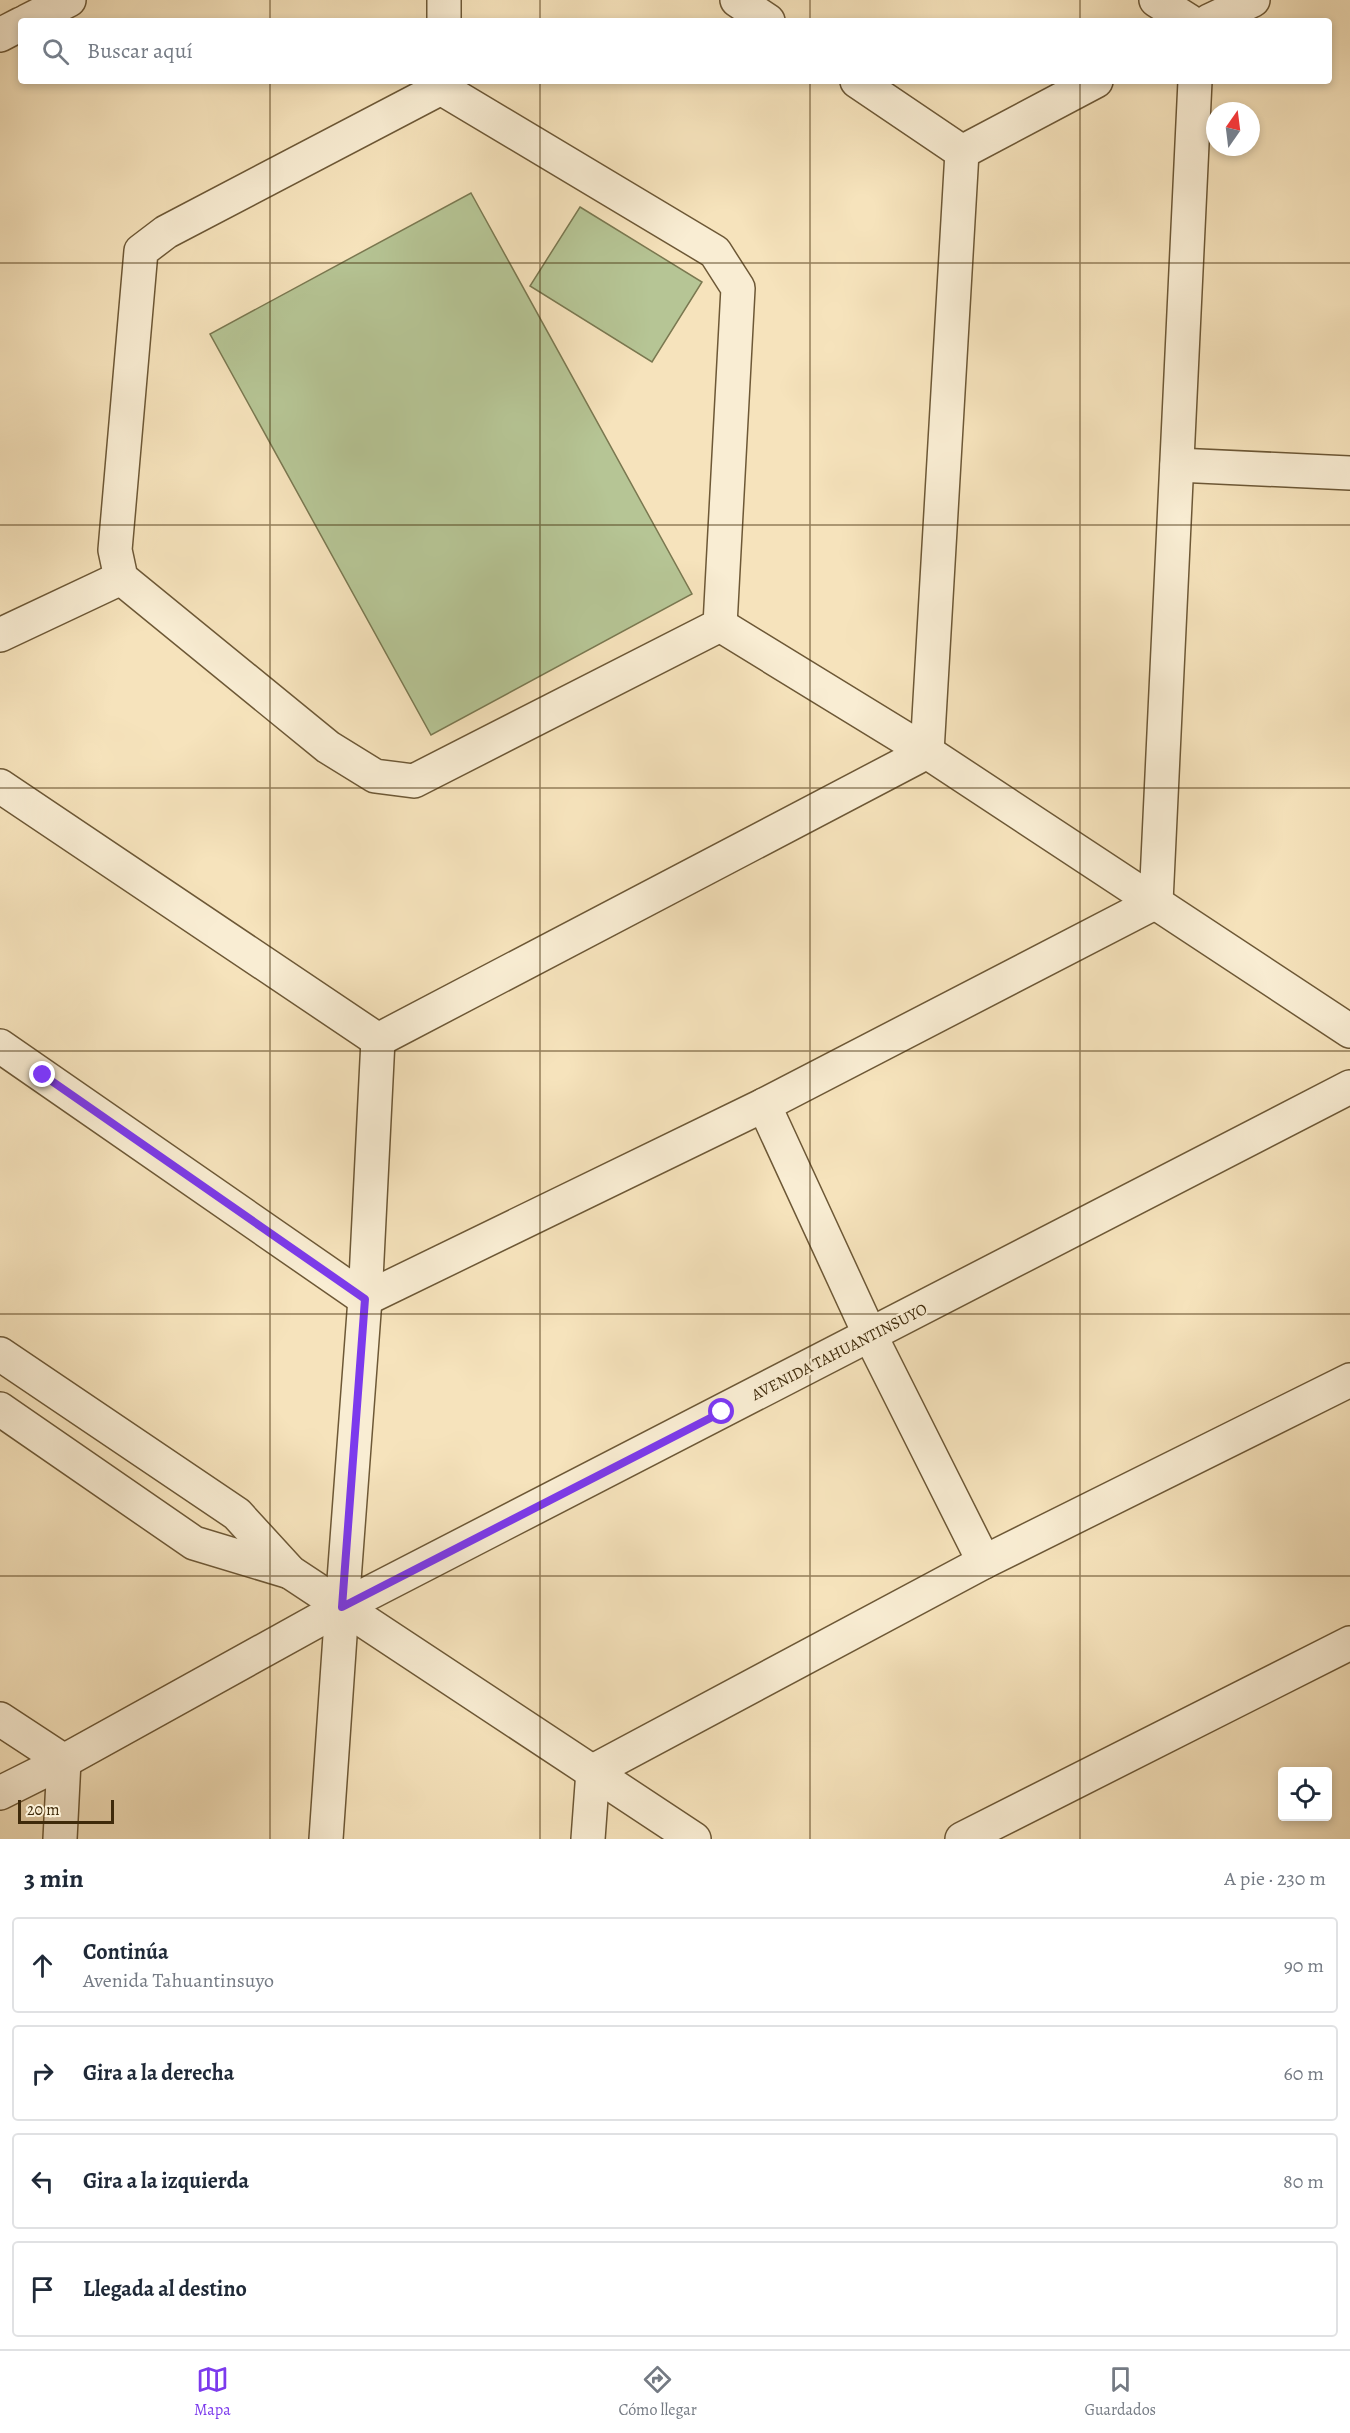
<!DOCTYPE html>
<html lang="es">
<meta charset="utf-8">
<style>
:root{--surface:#fff;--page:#f6f6f7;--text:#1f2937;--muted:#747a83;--line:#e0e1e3;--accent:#7c3aed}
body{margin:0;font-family:Alegreya,serif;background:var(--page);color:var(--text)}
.controls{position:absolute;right:18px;bottom:18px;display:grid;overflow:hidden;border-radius:6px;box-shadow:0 3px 9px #0003}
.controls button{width:54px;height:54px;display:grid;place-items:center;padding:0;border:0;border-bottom:2px solid var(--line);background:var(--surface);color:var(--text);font:30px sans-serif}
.compass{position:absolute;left:1206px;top:102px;width:54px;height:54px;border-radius:50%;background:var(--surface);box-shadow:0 3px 9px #0003;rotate:14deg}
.scale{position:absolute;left:18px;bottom:15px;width:96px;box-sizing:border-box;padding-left:6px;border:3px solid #3f2a0a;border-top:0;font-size:16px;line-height:21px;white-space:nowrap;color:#3f2a0a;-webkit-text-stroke:4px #f9edd3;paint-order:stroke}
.stop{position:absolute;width:18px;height:18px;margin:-14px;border:4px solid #7c3aed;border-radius:50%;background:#fff}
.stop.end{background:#7c3aed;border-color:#fff;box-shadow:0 2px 6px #0008}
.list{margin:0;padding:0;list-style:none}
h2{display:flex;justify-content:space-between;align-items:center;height:78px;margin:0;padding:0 24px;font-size:26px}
h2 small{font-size:20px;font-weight:400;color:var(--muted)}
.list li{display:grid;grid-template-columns:39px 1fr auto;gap:18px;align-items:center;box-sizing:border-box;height:96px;margin:0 12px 12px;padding:0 12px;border:2px solid var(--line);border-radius:6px}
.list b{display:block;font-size:22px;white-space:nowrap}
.list p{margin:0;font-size:20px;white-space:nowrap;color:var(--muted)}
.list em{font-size:20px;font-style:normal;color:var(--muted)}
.icon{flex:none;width:33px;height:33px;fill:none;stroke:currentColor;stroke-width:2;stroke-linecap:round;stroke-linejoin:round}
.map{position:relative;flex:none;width:1350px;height:1839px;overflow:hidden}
.search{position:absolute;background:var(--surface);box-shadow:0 3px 9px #0003;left:18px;right:18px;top:18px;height:66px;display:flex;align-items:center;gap:15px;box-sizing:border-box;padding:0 21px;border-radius:6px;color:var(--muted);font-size:22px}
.sheet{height:510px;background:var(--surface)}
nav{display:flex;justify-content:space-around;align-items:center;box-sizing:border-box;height:84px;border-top:2px solid var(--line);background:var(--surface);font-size:16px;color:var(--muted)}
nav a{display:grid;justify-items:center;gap:3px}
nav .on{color:var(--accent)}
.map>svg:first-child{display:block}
.green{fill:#b6c595;stroke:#7a7850;stroke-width:1.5}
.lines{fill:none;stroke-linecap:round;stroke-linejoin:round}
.minor-casing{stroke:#6d5836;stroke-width:36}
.minor{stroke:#f9edd3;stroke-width:33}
.route{stroke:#7c3aed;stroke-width:8}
.grid{fill:none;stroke:#3f2a0a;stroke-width:1.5;stroke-opacity:0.55}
.labels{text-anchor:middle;stroke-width:4.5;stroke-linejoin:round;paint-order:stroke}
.street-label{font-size:16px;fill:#3f2a0a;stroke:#f9edd3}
</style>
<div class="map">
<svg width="1350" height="1839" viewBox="0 0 1350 1839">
<rect width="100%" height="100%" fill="#f6e3bc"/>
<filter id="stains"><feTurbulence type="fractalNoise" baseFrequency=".00333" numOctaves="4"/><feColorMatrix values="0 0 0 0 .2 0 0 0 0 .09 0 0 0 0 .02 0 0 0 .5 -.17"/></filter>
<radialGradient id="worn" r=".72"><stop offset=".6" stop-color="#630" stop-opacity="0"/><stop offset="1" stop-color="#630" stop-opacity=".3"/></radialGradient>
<g class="green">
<polygon points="471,193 692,594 431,735 210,334"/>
<polygon points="580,207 702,282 652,362 530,286"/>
</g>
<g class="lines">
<g class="minor-casing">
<g id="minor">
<polyline points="737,0 768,21"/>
<polyline points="1156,0 1189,21"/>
<polyline points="27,21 69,0"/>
<polyline points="444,21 444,0"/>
<polyline points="1209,21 1253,0"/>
<polyline points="0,35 21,24"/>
<polyline points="857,81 962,152"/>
<polygon points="441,88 715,252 738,288 720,625 414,781 375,776 328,747 121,578 115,550 141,251 166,232"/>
<polyline points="962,152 1096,81"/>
<polyline points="1177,465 1350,473"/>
<polyline points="720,625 927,752 1350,1031"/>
<polyline points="0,635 121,578"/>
<polyline points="0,786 378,1040 927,752 962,152"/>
<polyline points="0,1046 365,1299 764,1105 1156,902 1195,81"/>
<polyline points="764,1105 870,1335 984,1562"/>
<polyline points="0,1354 237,1514 290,1572 694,1839"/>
<polyline points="0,1409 194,1543 290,1572"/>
<polyline points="342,1607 365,1299 378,1040"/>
<polyline points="0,1719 64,1761 60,1839"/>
<polyline points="0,1793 64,1761 342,1607"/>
<polyline points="326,1839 342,1607 1350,1087"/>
<polyline points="588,1839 593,1771 984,1562 1350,1380"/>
<polyline points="962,1839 1350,1643"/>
</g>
</g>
<use href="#minor" class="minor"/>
</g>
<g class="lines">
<polyline class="route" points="43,1075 365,1299 342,1607 722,1412"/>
</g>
<path class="grid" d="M270,0V21M540,0V21M810,0V21M1080,0V21M270,81V1839M540,81V1839M810,81V1839M1080,81V1839M0,263H1350M0,525H1350M0,788H1350M0,1051H1350M0,1314H1350M0,1576H1350"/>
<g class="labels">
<g class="street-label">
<text transform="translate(839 1351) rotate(-27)" y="6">AVENIDA TAHUANTINSUYO</text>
</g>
</g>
<rect width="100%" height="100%" filter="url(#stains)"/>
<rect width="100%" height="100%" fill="url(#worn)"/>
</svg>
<div class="controls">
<button><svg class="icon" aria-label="locate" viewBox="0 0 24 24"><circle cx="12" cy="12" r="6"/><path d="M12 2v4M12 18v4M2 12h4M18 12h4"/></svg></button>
</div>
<svg class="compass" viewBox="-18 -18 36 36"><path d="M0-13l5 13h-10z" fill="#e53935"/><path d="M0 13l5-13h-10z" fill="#747a83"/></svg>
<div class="scale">20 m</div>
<div class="stop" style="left:722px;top:1412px"></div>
<div class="stop end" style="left:43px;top:1075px"></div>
<div class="search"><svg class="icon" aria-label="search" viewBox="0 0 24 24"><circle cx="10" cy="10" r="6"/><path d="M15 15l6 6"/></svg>Buscar aquí</div>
</div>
<section class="sheet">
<h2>3 min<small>A pie · 230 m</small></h2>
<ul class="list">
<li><svg class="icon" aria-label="ahead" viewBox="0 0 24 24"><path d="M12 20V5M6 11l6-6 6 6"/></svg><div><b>Continúa</b><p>Avenida Tahuantinsuyo</p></div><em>90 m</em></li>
<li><svg class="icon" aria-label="right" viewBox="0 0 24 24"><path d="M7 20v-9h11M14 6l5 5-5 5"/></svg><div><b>Gira a la derecha</b></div><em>60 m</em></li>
<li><svg class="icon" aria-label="left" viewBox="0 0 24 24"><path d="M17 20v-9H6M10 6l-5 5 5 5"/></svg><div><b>Gira a la izquierda</b></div><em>80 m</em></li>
<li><svg class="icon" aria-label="arrive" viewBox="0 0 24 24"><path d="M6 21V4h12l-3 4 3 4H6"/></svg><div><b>Llegada al destino</b></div></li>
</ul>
</section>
<nav>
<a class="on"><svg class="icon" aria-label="map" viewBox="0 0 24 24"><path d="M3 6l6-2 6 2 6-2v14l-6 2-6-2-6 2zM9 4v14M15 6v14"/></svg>Mapa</a>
<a><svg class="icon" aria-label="directions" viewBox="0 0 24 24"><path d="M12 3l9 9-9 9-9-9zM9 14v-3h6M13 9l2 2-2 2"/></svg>Cómo llegar</a>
<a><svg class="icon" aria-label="saved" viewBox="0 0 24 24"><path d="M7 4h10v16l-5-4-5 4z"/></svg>Guardados</a>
</nav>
